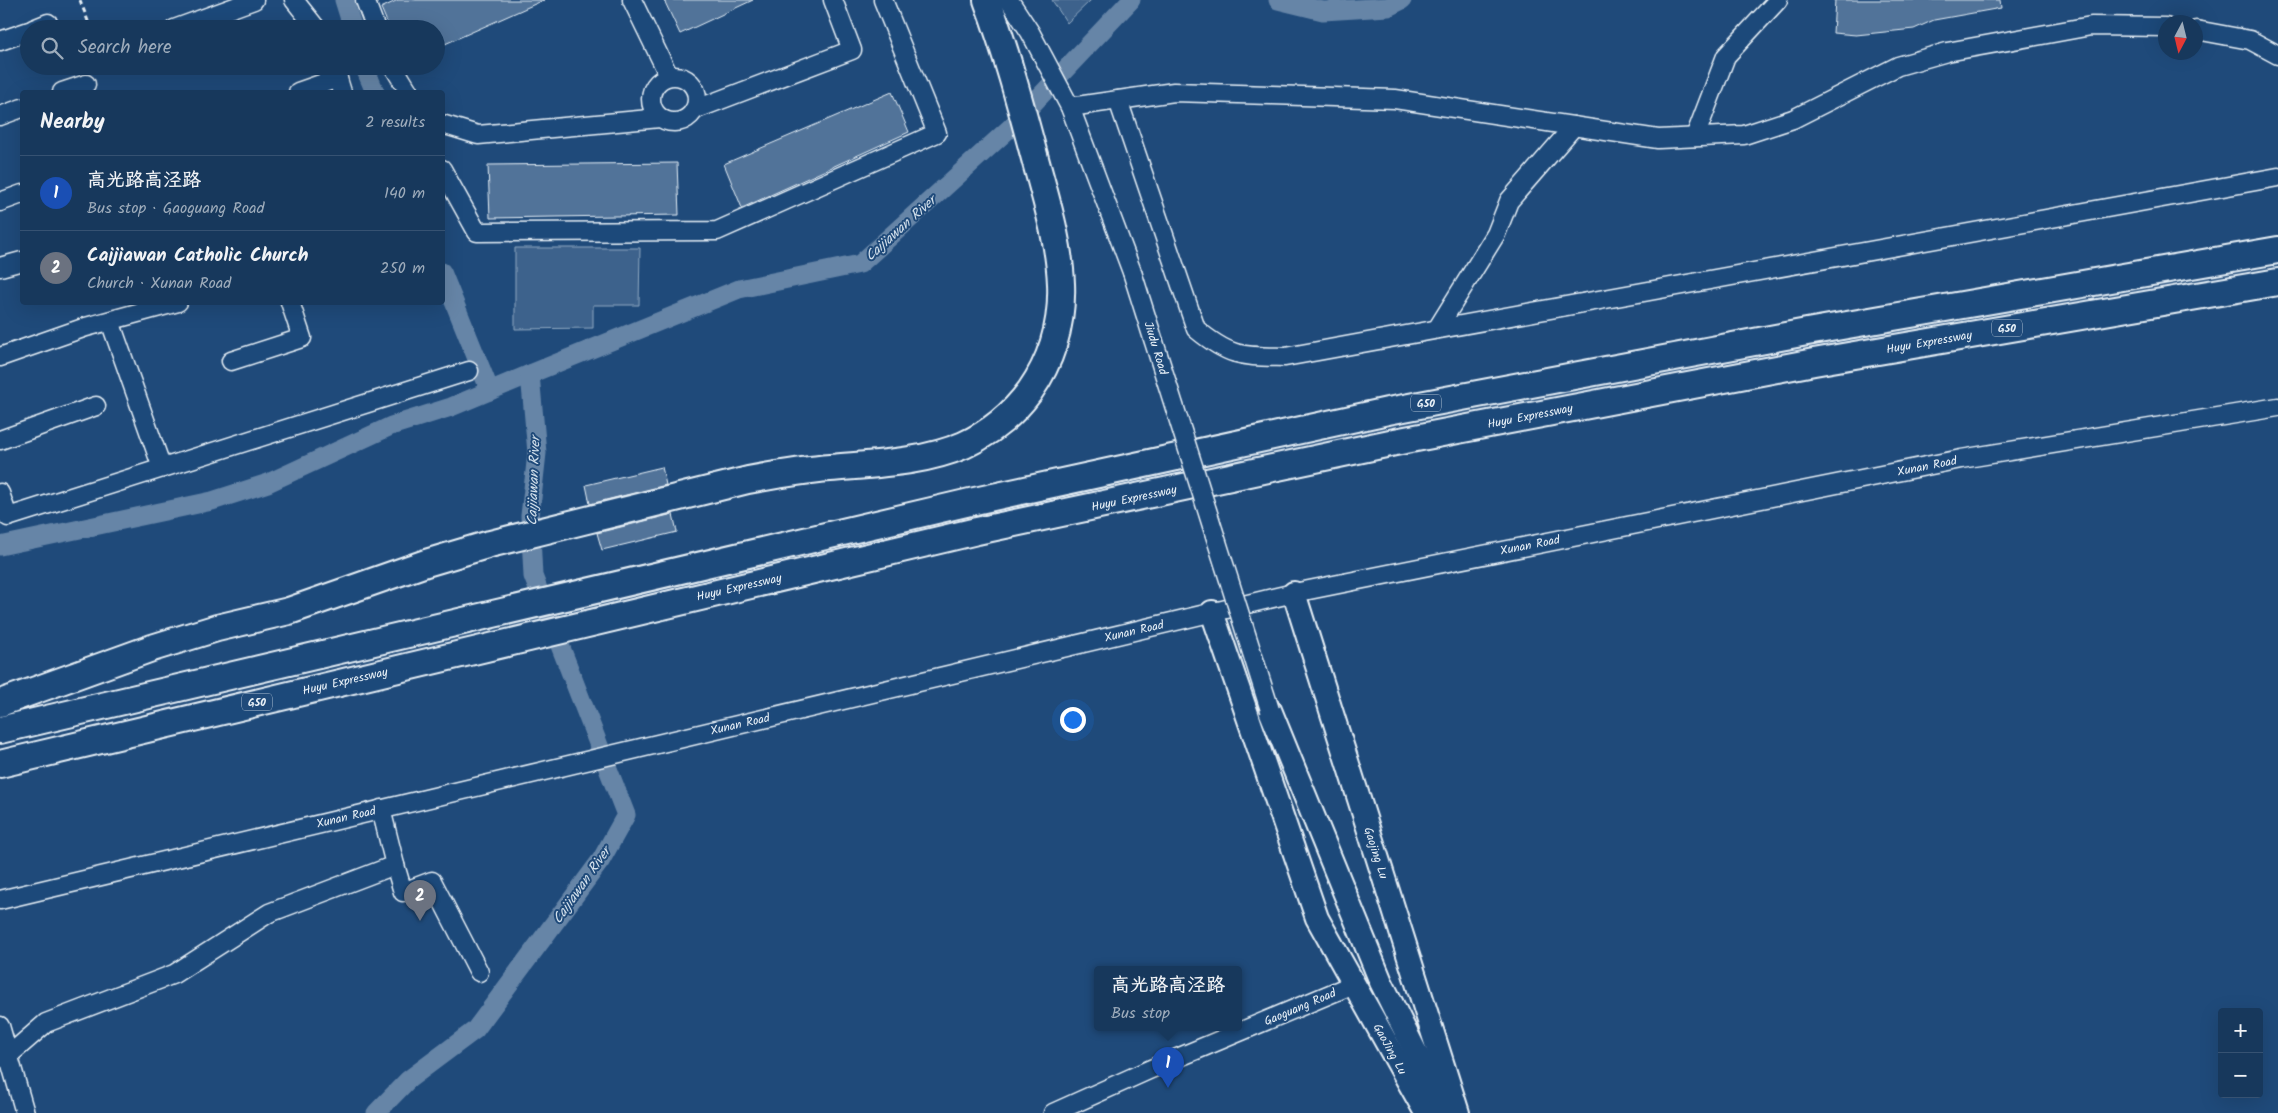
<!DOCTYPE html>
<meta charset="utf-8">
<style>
:root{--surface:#17385c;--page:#244365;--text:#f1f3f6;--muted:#9eacbb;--line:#365272;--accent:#ffd166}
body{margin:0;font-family:Kalam,"LXGW WenKai TC",sans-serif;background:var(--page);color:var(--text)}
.controls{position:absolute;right:15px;bottom:15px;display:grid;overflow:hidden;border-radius:5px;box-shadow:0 5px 20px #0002}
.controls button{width:45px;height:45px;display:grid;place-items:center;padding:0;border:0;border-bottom:1px solid var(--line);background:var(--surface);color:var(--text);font:25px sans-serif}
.compass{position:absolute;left:2158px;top:15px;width:45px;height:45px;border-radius:50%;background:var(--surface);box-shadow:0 5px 20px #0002;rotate:187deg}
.you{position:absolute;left:1072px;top:719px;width:18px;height:18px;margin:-12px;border:4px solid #fff;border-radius:50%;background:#1a73e8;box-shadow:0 0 0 8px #1a73e833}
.badge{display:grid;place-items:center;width:32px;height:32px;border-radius:50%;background:var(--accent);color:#fff;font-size:16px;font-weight:700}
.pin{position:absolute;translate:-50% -41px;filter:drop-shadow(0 1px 2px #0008)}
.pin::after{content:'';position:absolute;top:26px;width:18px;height:15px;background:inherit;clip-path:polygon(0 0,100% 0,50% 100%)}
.popup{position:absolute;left:1094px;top:966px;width:148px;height:65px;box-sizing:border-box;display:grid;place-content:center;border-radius:5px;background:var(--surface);filter:drop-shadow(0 1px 4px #0005);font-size:16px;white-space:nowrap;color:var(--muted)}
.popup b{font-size:19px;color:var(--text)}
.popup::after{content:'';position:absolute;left:50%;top:100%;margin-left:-10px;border:10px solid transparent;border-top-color:var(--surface)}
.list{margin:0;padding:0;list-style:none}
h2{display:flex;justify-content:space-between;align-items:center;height:65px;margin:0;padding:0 20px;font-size:21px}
h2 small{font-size:16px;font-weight:400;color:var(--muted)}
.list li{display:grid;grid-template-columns:32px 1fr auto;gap:15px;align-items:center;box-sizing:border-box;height:75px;padding:0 20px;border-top:1px solid var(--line)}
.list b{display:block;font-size:19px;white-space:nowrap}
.list p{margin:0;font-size:16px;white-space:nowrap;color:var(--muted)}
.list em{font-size:16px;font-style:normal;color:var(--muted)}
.icon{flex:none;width:28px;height:28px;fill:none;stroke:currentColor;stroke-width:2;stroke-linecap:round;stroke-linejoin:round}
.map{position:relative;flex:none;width:2278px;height:1113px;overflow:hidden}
.search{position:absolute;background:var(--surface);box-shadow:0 5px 20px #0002;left:20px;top:20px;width:425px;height:55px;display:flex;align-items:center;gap:12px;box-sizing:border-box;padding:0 18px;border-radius:28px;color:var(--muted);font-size:19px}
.panel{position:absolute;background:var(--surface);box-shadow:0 5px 20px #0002;left:20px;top:90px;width:425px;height:215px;border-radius:5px}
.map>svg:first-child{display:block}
.green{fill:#3c628c;stroke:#92aac2}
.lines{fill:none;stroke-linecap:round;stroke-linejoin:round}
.canal{stroke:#6685a7;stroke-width:19}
.building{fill:#517399;stroke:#e8f1f8}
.minor-casing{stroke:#e8f1f8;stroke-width:21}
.major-casing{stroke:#e8f1f8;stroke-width:26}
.highway-casing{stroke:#e8f1f8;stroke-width:30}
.path{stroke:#e8f1f8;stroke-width:3;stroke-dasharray:5 4;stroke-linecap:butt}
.minor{stroke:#1f4a7a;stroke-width:18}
.major{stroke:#1f4a7a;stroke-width:22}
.highway{stroke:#1f4a7a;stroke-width:26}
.minor-bridge-casing{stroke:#e8f1f8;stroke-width:21;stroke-linecap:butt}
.minor-bridge{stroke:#1f4a7a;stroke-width:18}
.labels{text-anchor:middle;stroke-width:4;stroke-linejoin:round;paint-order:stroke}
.shield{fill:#1f4a7a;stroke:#acbfd2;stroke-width:1}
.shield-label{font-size:11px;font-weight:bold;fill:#e8f1f8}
.street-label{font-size:12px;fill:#e8f1f8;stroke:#1f4a7a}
.water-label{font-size:14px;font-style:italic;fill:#d4e1ec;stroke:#1f4a7a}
</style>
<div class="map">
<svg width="2278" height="1113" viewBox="0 0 2278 1113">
<rect width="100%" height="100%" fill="#1f4a7a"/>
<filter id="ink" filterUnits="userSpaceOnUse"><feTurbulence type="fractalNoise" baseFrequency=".02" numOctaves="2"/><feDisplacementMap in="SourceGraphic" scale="10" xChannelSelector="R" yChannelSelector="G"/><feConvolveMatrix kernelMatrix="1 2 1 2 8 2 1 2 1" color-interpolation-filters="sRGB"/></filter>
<g filter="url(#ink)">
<g class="green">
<polygon points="1052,0 1091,0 1067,23"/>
<polygon points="515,248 640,248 639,305 593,305 593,328 515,329"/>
</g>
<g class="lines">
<g class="canal">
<polyline points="344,0 353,29"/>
<polyline points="1278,0 1323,11 1388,7 1402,0"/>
<polyline points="364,66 375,92"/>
<polyline points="442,272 490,391"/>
<polyline points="0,546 212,501 268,483 391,426 451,407 530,374"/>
<polyline points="376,1113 408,1080 475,1030 601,860 626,815 533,576 530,516 537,453 530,374 739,289 860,264 1011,127 1131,0"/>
</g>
</g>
<g class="building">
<polygon points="398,0 544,0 436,48 436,29 390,29 381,8"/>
<polygon points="664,0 753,0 680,34"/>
<polygon points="1835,0 2000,0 2001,8 1934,20 1914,29 1856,35 1833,33"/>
<polygon points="892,92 909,132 742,208 724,164"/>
<polygon points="677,163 679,215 490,218 488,165"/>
<polygon points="662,467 666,485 590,504 586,485"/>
<polygon points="673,514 677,532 602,550 597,533"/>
</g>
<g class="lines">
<g class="minor-casing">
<g id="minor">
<polyline points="294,0 317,29"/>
<polyline points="365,0 376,29"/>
<polyline points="632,0 669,76"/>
<polyline points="1009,0 1030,32 1070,107 1132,272"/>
<polyline points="33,29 48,23"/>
<polyline points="174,29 254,0"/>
<polyline points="2196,30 2250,40 2278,55"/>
<polyline points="0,41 29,31"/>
<polyline points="334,66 342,92"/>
<polyline points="393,66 409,92"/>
<circle cx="674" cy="99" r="23"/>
<polyline points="62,92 86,84"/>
<polyline points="298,92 338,78"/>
<path d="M1118,100L1196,329C1231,358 1242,356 1285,357L2278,177"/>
<polyline points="1070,107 1174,92 1395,99 1658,139 1744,135 1793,119 1898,66 1947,52 2091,26 2166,27"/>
<polyline points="694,110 852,50 833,0"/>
<polyline points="0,116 22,108"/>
<polyline points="442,124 478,135 660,118"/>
<polyline points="1695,137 1726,56 1778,0"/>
<polyline points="442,169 477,232 717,231 937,133 883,0"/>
<polyline points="0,202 22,194"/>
<polyline points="0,267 22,261"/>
<polyline points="110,321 162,468"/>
<polyline points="1437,329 1496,234 1509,201 1574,126"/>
<polyline points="0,357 86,327 178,302"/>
<polyline points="231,361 302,338 290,302"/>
<polyline points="0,440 96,406"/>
<polyline points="0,493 8,517 469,371"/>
<polyline points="395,865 403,892 432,881 479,972"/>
<polyline points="0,900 1294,593 1961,459 2278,407"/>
<polyline points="0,1026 25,1113"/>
<polyline points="0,1058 8,1056 46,1023 174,974 269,913 395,865 381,809"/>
<polyline points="1053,1113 1151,1069 1354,984"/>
</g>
</g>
<g class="major-casing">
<g id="major">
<polyline points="1294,593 1458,1113"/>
<polyline points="1212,612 1317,918 1426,1113"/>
<polyline points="1270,710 1381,982 1446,1113"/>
</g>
</g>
<g class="highway-casing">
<g id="highway">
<path d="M0,703L152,648L217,628L289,611L426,563L490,544L748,480C775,475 803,470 830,468C874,464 923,463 964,445C990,433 1013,414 1030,391C1084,314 1056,237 1034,155C1020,103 1006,51 987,0"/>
<polyline points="0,730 970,502 1388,411 1807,332 2278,250"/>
<polyline points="0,764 977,531 1395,442 1814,362 2278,282"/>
</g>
</g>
<polyline class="path" points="80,0 91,29"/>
<use href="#minor" class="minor"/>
<use href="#major" class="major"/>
<use href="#highway" class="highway"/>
<g class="minor-bridge-casing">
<polyline id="minor-bridge" points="1132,272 1270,710"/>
</g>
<use href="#minor-bridge" class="minor-bridge"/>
</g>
</g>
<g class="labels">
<g class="shield">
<rect x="1992" y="319.5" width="30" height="17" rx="4"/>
<rect x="1411" y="394.5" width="30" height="17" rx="4"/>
<rect x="242" y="693.5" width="30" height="17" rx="4"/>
</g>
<g class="shield-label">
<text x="2007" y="332">G50</text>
<text x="1426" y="407">G50</text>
<text x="257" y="706">G50</text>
</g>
<g class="street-label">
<text transform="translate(1929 342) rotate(-10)" y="4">Huyu Expressway</text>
<text transform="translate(1156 348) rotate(73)" y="4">Jiudu Road</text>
<text transform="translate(1530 416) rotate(-11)" y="4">Huyu Expressway</text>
<text transform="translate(1927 466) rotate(-11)" y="4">Xunan Road</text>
<text transform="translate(1134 498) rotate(-12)" y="4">Huyu Expressway</text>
<text transform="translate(1530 545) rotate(-11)" y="4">Xunan Road</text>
<text transform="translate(739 587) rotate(-13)" y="4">Huyu Expressway</text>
<text transform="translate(1134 631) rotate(-13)" y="4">Xunan Road</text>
<text transform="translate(345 681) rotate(-13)" y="4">Huyu Expressway</text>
<text transform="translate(740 724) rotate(-13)" y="4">Xunan Road</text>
<text transform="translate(346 817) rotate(-13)" y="4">Xunan Road</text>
<text transform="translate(1376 853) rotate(72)" y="4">Gaojing Lu</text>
<text transform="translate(1300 1007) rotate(-23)" y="4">Gaoguang Road</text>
<text transform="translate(1390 1049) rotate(61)" y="4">GaoJing Lu</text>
</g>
<g class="water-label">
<text transform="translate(900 228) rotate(-42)" y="5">Caijiawan River</text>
<text transform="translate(533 481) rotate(-88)" y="5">Caijiawan River</text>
<text transform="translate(581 885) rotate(-55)" y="5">Caijiawan River</text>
</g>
</g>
</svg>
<div class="controls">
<button>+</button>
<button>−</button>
</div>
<svg class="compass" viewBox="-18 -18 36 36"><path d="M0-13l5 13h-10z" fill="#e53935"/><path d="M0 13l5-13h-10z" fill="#9eacbb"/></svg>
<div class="you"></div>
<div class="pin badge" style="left:1168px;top:1088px;background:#1a4fb4">1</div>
<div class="popup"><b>高光路高泾路</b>Bus stop</div>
<div class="pin badge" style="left:420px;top:921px;background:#6b7280">2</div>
<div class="search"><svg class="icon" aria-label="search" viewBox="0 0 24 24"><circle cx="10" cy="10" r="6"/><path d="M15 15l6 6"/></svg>Search here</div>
<section class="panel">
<h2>Nearby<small>2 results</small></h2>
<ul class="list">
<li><span class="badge" style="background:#1a4fb4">1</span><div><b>高光路高泾路</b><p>Bus stop · Gaoguang Road</p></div><em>140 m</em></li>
<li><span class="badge" style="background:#6b7280">2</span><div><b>Caijiawan Catholic Church</b><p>Church · Xunan Road</p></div><em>250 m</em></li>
</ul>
</section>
</div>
